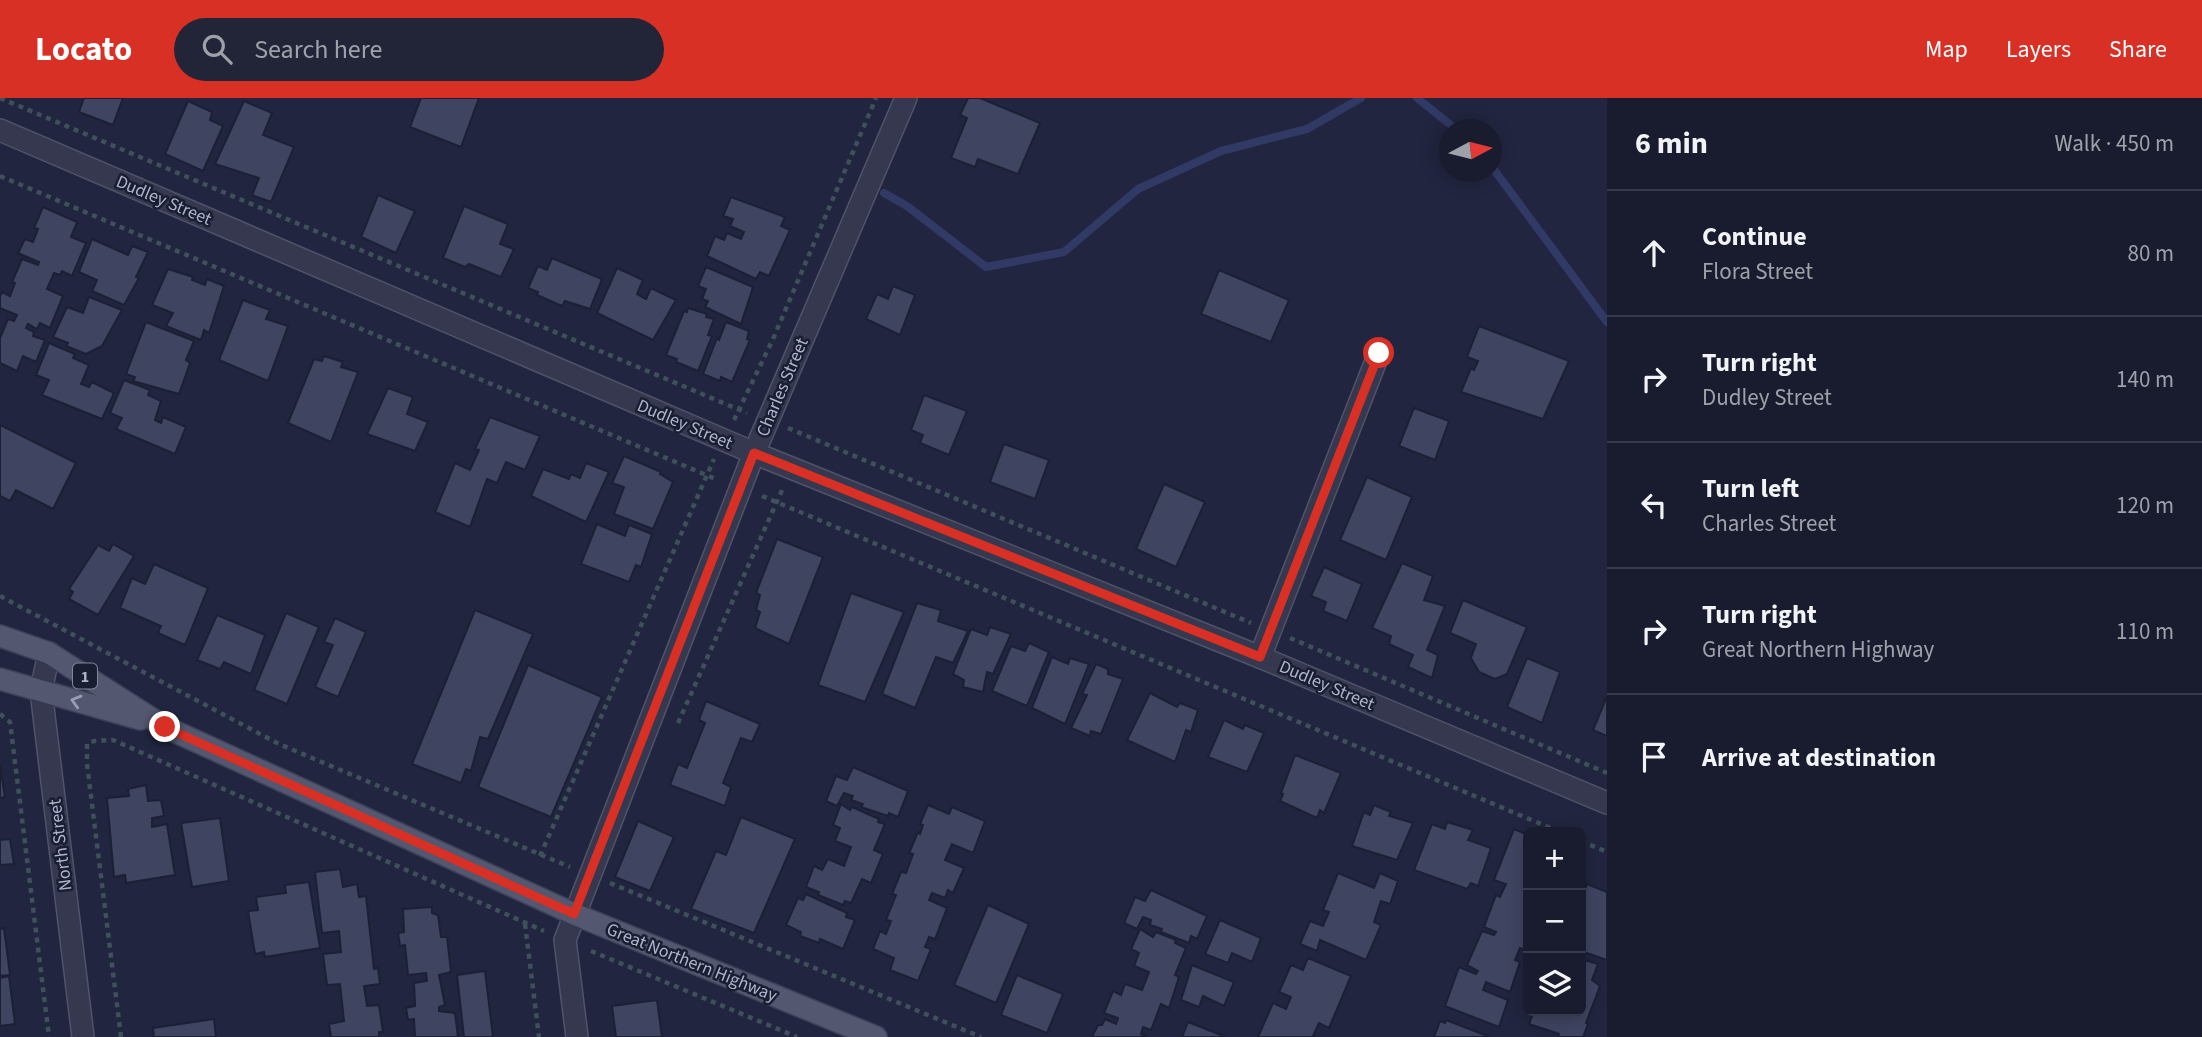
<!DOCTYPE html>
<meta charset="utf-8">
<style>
:root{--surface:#191c2f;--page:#222537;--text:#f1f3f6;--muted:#9fa1aa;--line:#373a4b;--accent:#d93025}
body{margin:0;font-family:"Source Sans 3",sans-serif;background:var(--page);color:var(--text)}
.controls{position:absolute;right:21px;bottom:21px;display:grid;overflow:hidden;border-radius:10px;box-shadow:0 4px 18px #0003}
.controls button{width:63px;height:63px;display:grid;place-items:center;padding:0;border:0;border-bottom:2px solid var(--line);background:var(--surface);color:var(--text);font:35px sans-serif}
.compass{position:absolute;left:1439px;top:21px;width:63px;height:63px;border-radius:50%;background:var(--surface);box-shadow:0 4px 18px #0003;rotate:83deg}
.stop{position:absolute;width:21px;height:21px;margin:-16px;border:5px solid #d93025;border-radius:50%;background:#fff}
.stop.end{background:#d93025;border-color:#fff;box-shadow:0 2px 7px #0008}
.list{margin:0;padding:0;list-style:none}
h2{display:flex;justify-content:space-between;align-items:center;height:91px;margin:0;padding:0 28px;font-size:30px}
h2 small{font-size:23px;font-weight:400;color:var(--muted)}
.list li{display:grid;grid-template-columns:46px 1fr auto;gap:21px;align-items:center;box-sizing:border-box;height:126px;padding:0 28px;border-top:2px solid var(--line)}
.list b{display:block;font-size:26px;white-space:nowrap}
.list p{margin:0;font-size:23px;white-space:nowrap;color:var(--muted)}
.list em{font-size:23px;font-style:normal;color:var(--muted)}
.icon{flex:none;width:38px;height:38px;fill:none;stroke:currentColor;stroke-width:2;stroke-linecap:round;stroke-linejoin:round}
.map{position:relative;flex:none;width:1607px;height:939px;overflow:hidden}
header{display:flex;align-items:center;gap:42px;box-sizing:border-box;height:98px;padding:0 35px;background:var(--accent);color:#fff}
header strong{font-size:33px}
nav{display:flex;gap:38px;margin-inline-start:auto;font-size:24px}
.search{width:490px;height:63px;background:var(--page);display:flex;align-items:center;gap:18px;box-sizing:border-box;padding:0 24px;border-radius:38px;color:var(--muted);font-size:26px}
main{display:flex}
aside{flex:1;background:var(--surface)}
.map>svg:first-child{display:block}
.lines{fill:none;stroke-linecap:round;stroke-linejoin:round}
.stream{stroke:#313965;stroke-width:8}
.building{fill:#3f4461;stroke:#1c2035;stroke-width:2}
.minor-casing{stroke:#505369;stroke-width:24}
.major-casing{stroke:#3e4157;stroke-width:24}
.path{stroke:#3e505a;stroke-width:4.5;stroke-dasharray:5 5;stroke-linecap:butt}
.minor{stroke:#35384e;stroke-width:21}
.major{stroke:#53576f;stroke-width:21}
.oneway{stroke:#999cb3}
.route{stroke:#d93025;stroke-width:9}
.labels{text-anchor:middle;stroke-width:5;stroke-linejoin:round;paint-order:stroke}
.shield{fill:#1a1e33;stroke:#83869d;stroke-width:2}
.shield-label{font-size:16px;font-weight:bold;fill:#b0b3ca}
.street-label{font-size:18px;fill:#b0b3ca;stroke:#1a1e33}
</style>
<header>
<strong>Locato</strong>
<div class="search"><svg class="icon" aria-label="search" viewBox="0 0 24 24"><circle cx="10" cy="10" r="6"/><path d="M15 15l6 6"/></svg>Search here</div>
<nav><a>Map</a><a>Layers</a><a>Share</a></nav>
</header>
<main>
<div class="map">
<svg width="1607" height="939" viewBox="0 0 1607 939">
<rect width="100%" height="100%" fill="#21253f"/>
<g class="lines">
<g class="stream">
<polyline points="1417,0 1457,32"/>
<polyline points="1492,69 1607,224"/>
<polyline points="884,95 907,108 986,169 1064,154 1138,91 1221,53 1307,31 1361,0"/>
</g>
</g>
<g class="building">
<polygon points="84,0 123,0 113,27 79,14"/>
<polygon points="421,0 479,0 461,49 410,29"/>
<polygon points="968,0 980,0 1040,25 1018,76 978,61 975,69 951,60 967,20 960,17"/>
<polygon points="188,3 212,14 210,22 223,28 203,73 165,56"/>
<polygon points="244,3 272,15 263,37 294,49 271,104 252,97 259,80 215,66"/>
<polygon points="378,97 415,113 396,155 361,139"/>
<polygon points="731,99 785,119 781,128 790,132 769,178 760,174 756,181 707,158 715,138 724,142 727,135 741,141 744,134 730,128 733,121 723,118"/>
<polygon points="464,108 508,126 500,146 514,151 501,179 469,166 465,169 443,160"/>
<polygon points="43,109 77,124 71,139 86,145 72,178 62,173 60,177 54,175 47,191 63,198 50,230 40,225 37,231 28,226 26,230 34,234 33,238 45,242 36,264 23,258 17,273 0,265 0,240 8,221 14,223 17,217 0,210 0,198 2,194 10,198 15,185 12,184 22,161 38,167 39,164 18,155 25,141 33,144 38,131 34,130"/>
<polygon points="92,141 128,157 132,148 148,154 136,179 139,180 124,207 92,193 97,182 79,174"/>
<polygon points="552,160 602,181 590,211 565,203 562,208 537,197 538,194 528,190 538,168 547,172"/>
<polygon points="706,169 753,189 741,226 705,209 708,203 702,201 706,191 698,188"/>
<polygon points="617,170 643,182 637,196 646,201 651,190 676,202 653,242 597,215"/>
<polygon points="168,171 193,179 192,182 205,187 207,181 224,188 209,235 204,232 201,242 166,228 173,215 152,207"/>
<polygon points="1219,172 1289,202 1271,244 1201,216"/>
<polygon points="893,188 915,197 900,237 866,221 877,196 888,201"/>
<polygon points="89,199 122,212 102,248 86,256 66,248 68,245 53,239 67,209 83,215"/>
<polygon points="243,202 270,212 266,221 288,228 268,283 219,262"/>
<polygon points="688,210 707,216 706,219 714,221 708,237 712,238 698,273 676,264 677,261 666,257 684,213 687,214"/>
<polygon points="146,224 194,243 186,262 190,265 179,296 133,283 135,279 126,276"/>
<polygon points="726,224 749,233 747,241 750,242 732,284 721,279 720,283 703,276 717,240 719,242"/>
<polygon points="1479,228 1569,263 1543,321 1461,294 1471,270 1474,272 1478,263 1467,259"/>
<polygon points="49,245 75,256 73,260 89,267 81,286 89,289 92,284 114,295 102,321 42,297 49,282 36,277"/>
<polygon points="324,258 343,264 341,269 358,274 331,344 288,325 314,261 322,263"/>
<polygon points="124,282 150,292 148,297 161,303 155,322 161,325 163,319 186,329 175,356 116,331 122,320 110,315"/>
<polygon points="388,290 413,299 407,316 428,324 415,353 367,336"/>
<polygon points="924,297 967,313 949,357 920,345 923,337 911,332"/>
<polygon points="1414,310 1449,323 1435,362 1399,348"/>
<polygon points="490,319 540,338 525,372 506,364 497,385 487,381 470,429 435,414 455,365 470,372 479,352 475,351"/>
<polygon points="0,327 76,365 53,411 16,392 10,403 0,398"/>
<polygon points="1004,346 1049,362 1035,401 990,384"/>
<polygon points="624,358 661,374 660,376 673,384 653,431 614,416 624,389 612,385"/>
<polygon points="586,365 609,374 586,424 531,398 543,371 569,381 571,376 580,380"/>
<polygon points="1367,379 1412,399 1386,462 1340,442"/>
<polygon points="1164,386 1205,404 1176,469 1136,451"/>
<polygon points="597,426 625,438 629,427 652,436 641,469 636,467 629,484 581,466"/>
<polygon points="777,441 823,459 789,546 755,530 760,514 756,512 760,497 756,495"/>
<polygon points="113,446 134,458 98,517 69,501 73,494 69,491 98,447 109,453"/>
<polygon points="1402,465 1433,478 1424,502 1445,508 1427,552 1438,557 1432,580 1408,569 1413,557 1389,546 1391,538 1372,530"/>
<polygon points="154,466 208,490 185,547 158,535 161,528 120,510 132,480 145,486"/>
<polygon points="1324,469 1362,486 1347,523 1323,513 1326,504 1311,498"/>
<polygon points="851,495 904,514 865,604 818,587"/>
<polygon points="1463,502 1527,529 1507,576 1495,581 1479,574 1471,560 1476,546 1450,535"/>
<polygon points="917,505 941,512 938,523 968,533 953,565 936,559 915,610 882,596"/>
<polygon points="475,512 533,536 488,641 480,639 471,673 466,671 461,685 412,666"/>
<polygon points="286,515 319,529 287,606 254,592"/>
<polygon points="217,517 265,537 251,576 224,564 220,571 197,562"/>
<polygon points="335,520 366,534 338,599 315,589 333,547 324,544"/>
<polygon points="990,529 1011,536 993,576 987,574 983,594 963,589 964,582 953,576 971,531 987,537"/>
<polygon points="1029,545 1049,554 1027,608 992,593 1011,548 1025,553"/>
<polygon points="1052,559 1068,566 1070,560 1089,566 1065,626 1032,610"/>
<polygon points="1527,560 1560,574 1542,625 1507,609"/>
<polygon points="1096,566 1108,571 1108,576 1123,581 1101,636 1091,633 1090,638 1071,630 1087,597 1082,596"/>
<polygon points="528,567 602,599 551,719 478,689"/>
<polygon points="1150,595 1177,609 1180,605 1198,612 1191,634 1186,632 1175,664 1127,642"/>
<polygon points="1607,598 1607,638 1593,632"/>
<polygon points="706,603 760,626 752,644 741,640 723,685 731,689 725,708 670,687 678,666 687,670 705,625 699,622"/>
<polygon points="1224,622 1243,631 1245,627 1264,635 1247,674 1208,659"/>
<polygon points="1295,657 1341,675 1324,715 1320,712 1317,720 1280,703 1283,696 1281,695"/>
<polygon points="0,668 5,699 0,700"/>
<polygon points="853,669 908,693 898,719 889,715 888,718 861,709 863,706 851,702 853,698 844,695 837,708 826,703 836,678 847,682"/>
<polygon points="146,687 148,703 161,702 164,718 152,720 152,729 167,726 175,777 126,785 125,777 114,779 107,700 129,698 128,691"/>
<polygon points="841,706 850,712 852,709 879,721 878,724 885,726 874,752 883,756 871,785 862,781 851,805 845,803 843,807 818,797 819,794 806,789 814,768 822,772 828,761 844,768 851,749 835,743 840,730 833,727"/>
<polygon points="928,707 949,716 952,709 985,723 973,755 952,746 945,762 964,770 953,795 948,792 945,800 932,795 929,802 947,810 935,841 929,839 925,849 931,851 918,883 890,872 894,860 873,851 880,833 886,836 891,823 886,822 896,797 892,796 901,774 906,775 913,756 909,755 918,734 920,736 923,727 920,726"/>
<polygon points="1374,707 1391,714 1389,718 1413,725 1397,762 1352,748 1364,714 1370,717"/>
<polygon points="741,719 795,741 754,835 691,811 716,753 726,757"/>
<polygon points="220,720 229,783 192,789 181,725"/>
<polygon points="638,723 674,739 650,793 615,779"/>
<polygon points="1447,724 1473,732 1468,742 1491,750 1478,788 1471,785 1467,791 1414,772 1432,726 1445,731"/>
<polygon points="1514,731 1528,737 1528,853 1520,850 1515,862 1520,864 1510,894 1486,884 1483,892 1508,902 1499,929 1445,908 1459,869 1476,876 1478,873 1467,867 1482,833 1494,837 1496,834 1484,829 1496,797 1500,799 1506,786 1494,782"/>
<polygon points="10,741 14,766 0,767 0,742"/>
<polygon points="340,771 343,789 357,786 359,799 366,798 374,871 378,870 380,886 364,888 367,908 379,907 383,934 379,934 379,939 331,939 329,926 344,923 340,886 327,887 323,856 341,854 339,833 322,835 315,774"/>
<polygon points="1338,775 1374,790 1380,775 1398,783 1390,806 1381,803 1374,824 1381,827 1366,862 1320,842 1317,853 1300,846 1310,823 1323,828 1329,814 1323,812"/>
<polygon points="309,784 320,850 265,859 264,854 255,856 248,813 258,812 256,799 286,795 285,787"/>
<polygon points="1587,786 1607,794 1607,862 1581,853 1581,803"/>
<polygon points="1151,792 1207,818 1197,841 1191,838 1189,845 1161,834 1162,831 1150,827 1151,822 1143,819 1137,831 1124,825 1135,799 1145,803"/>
<polygon points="806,796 847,815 846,819 855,822 843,851 820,841 819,845 800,838 801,834 786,827 798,800 803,802"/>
<polygon points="988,807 1029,826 996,905 954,887"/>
<polygon points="432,809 432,815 438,817 441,839 447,839 451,874 439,877 445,907 439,909 439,913 455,915 458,939 415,939 414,921 408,922 406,910 415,908 414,885 427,883 426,875 408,877 405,847 400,848 398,835 404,834 403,811"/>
<polygon points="1220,822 1261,840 1252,864 1232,855 1228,865 1205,856"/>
<polygon points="4,830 10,877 0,878 0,831"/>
<polygon points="1140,831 1153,839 1156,834 1176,842 1175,845 1186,850 1175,877 1179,879 1169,910 1161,906 1151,932 1143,929 1141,936 1147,939 1092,939 1098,927 1102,927 1105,921 1116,926 1118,920 1104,915 1113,893 1121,897 1125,886 1142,892 1149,874 1134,868 1139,855 1131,851"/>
<polygon points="1308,860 1351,878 1329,930 1319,925 1313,938 1316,939 1258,939 1273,905 1286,911 1291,899 1279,894 1291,867 1303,872"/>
<polygon points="1581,861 1598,866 1592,882 1600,888 1586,925 1588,926 1583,939 1558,939 1559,936 1529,926 1534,913 1581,913"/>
<polygon points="1192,867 1234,884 1224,908 1203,898 1199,909 1181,902"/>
<polygon points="485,873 493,939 464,939 457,877"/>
<polygon points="1017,877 1063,896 1047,935 1001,917"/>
<polygon points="9,878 15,926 0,928 0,880"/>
<polygon points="657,902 662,939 616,939 612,908"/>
<polygon points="214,921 216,939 154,939 153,930"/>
<polygon points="1446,922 1490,939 1434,939 1440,923 1445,925"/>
<polygon points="1188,924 1226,939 1182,939"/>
</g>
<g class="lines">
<g class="minor-casing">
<g id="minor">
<polyline points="0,32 754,355 1260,559 1607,705"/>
<polyline points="49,555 41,593 83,939"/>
<polyline points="1260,559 1379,255"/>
<polyline points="577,939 565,842 754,355 906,0"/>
</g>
</g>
<g class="major-casing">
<g id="major">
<polyline points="0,538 49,555 165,629 574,816 876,939"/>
<polyline points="0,581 140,621"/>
</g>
</g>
<g class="path">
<polyline points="0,0 747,315"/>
<polyline points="0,78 718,382"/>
<polyline points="734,322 773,241 876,0"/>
<polyline points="788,330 1251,525"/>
<polyline points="762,398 1560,734"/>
<polyline points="0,498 279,646 570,769"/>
<polyline points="1290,540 1607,675"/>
<polyline points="0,616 10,624 49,939"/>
<polyline points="678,625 783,390"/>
<polyline points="1581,743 1607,754"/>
<polyline points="540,758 714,361"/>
<polyline points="610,785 981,939"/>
<polyline points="525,826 539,939"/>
<polyline points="591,853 797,939"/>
<polyline points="121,939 87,666 87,646 94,643 113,642 544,833"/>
</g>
<use href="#minor" class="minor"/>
<use href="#major" class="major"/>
</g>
<defs><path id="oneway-chevron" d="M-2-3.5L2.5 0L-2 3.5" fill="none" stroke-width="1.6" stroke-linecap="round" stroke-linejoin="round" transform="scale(1.75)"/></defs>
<use class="oneway" href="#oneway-chevron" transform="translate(76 603) rotate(-164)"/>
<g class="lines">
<polyline class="route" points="165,629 574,816 754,355 1260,559 1379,255"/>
</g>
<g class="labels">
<rect class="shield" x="73" y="565.5" width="24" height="25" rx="5"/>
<g class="shield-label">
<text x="85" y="584">1</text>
</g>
<g class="street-label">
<text transform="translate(164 102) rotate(23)" y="6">Dudley Street</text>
<text transform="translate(782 289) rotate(-67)" y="6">Charles Street</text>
<text transform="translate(685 326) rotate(23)" y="6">Dudley Street</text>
<text transform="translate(1327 587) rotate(23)" y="6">Dudley Street</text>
<text transform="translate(60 747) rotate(-97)" y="6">North Street</text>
<text transform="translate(692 864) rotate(22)" y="6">Great Northern Highway</text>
</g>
</g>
</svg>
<div class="controls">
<button>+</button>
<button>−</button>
<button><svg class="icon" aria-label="layers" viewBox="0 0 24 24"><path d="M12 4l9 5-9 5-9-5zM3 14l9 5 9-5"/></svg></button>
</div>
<svg class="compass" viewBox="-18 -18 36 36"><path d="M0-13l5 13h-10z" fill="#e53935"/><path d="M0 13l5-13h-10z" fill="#9fa1aa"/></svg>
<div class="stop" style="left:1379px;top:255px"></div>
<div class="stop end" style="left:165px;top:629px"></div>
</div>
<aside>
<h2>6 min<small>Walk · 450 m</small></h2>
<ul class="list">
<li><svg class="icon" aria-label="ahead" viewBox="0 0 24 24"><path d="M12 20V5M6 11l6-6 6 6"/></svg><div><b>Continue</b><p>Flora Street</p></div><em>80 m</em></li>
<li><svg class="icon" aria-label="right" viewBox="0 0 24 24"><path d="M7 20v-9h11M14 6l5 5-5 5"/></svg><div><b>Turn right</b><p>Dudley Street</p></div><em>140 m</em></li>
<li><svg class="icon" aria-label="left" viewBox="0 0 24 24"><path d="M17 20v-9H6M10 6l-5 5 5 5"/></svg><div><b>Turn left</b><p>Charles Street</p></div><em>120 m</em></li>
<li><svg class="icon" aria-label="right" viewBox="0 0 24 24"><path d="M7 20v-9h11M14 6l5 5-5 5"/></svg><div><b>Turn right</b><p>Great Northern Highway</p></div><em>110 m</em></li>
<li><svg class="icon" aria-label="arrive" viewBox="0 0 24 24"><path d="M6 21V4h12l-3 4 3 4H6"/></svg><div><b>Arrive at destination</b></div></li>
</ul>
</aside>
</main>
